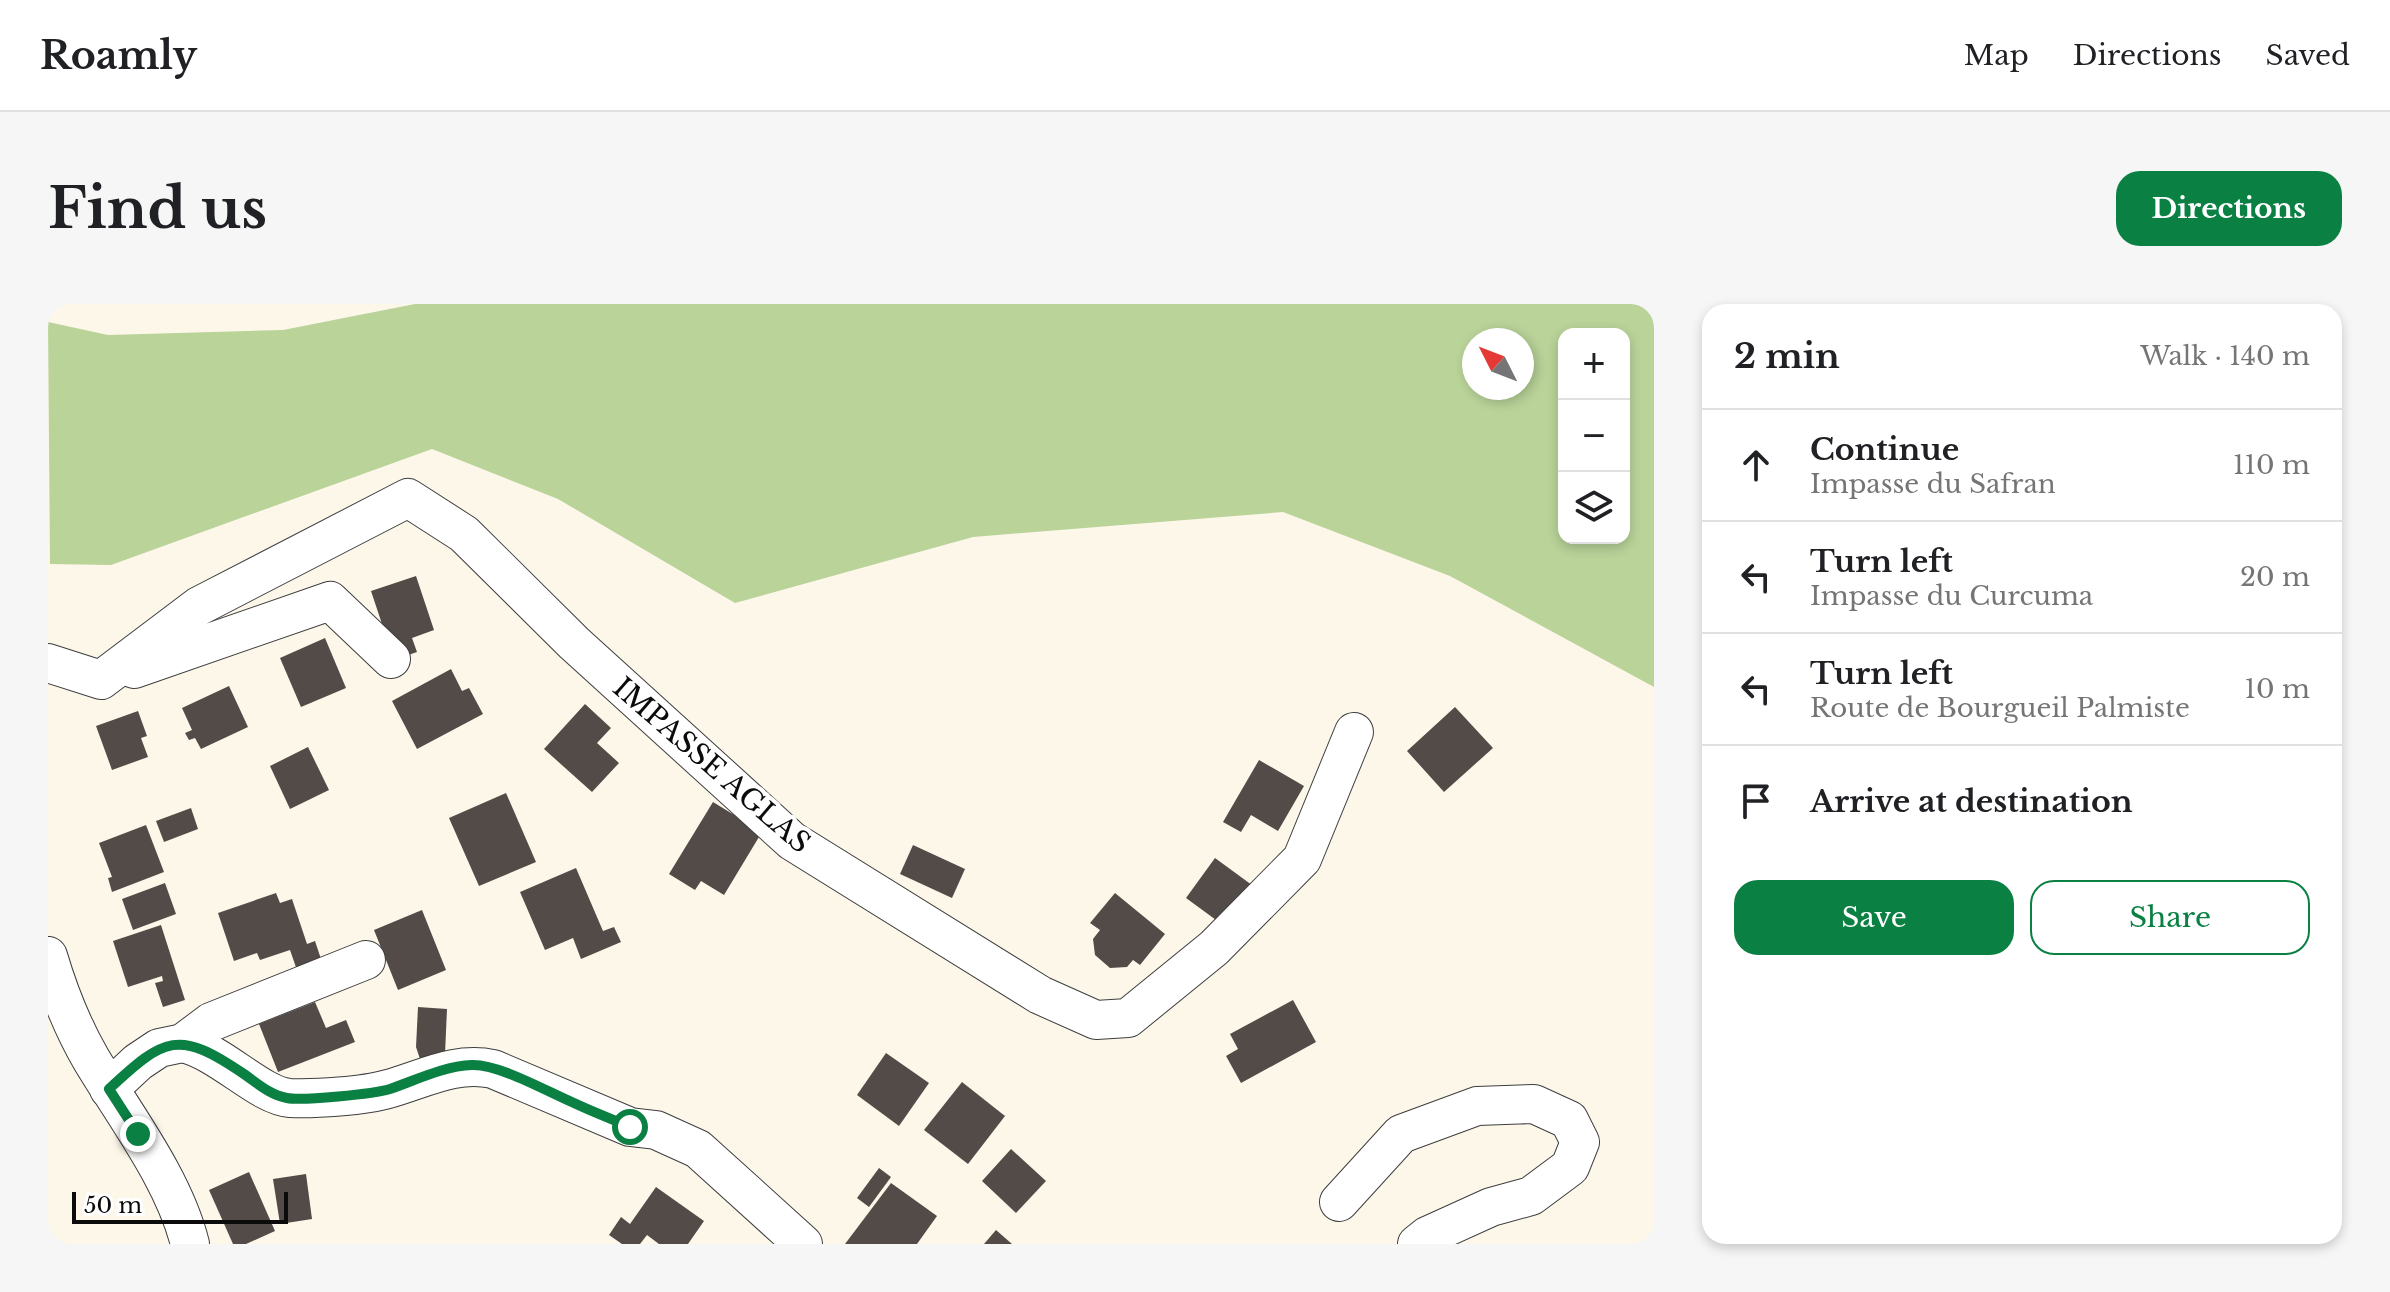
<!DOCTYPE html>
<meta charset="utf-8">
<style>
:root{--surface:#fff;--page:#f6f6f6;--text:#202124;--muted:#757577;--line:#e0e0e0;--accent:#0b8043}
body{margin:0;font-family:"Libre Baskerville",serif;background:var(--page);color:var(--text)}
.controls{position:absolute;right:24px;top:24px;display:grid;overflow:hidden;border-radius:16px;box-shadow:0 4px 12px #0003}
.controls button{width:72px;height:72px;display:grid;place-items:center;padding:0;border:0;border-bottom:2px solid var(--line);background:var(--surface);color:var(--text);font:40px sans-serif}
.compass{position:absolute;left:1414px;top:24px;width:72px;height:72px;border-radius:50%;background:var(--surface);box-shadow:0 4px 12px #0003;rotate:312deg}
.scale{position:absolute;left:24px;bottom:20px;width:216px;box-sizing:border-box;padding-left:8px;border:4px solid #0b0b0b;border-top:0;font-size:22px;line-height:28px;white-space:nowrap;color:#0b0b0b;-webkit-text-stroke:6px #fff;paint-order:stroke}
.stop{position:absolute;width:24px;height:24px;margin:-18px;border:6px solid #0b8043;border-radius:50%;background:#fff}
.stop.end{background:#0b8043;border-color:#fff;box-shadow:0 2px 8px #0008}
.list{margin:0;padding:0;list-style:none}
h2{display:flex;justify-content:space-between;align-items:center;height:104px;margin:0;padding:0 32px;font-size:34px}
h2 small{font-size:26px;font-weight:400;color:var(--muted)}
.list li{display:grid;grid-template-columns:52px 1fr auto;gap:24px;align-items:center;box-sizing:border-box;height:112px;padding:0 32px;border-top:2px solid var(--line)}
.list b{display:block;font-size:30px;white-space:nowrap}
.list p{margin:0;font-size:26px;white-space:nowrap;color:var(--muted)}
.list em{font-size:26px;font-style:normal;color:var(--muted)}
.actions{display:flex;gap:16px;padding:24px 32px}
.actions a{flex:1;padding:18px 0;border:2px solid var(--accent);border-radius:24px;text-align:center;font-size:28px;color:var(--accent)}
.actions .main{background:var(--accent);color:#fff}
.icon{flex:none;width:44px;height:44px;fill:none;stroke:currentColor;stroke-width:2;stroke-linecap:round;stroke-linejoin:round}
.map{position:relative;flex:none;width:1606px;height:940px;overflow:hidden;border-radius:24px}
header{display:flex;align-items:center;gap:48px;box-sizing:border-box;height:112px;padding:0 40px;background:var(--surface);border-bottom:2px solid var(--line)}
header strong{font-size:38px}
nav{display:flex;gap:44px;margin-inline-start:auto;font-size:28px}
.intro{display:flex;align-items:center;justify-content:space-between;box-sizing:border-box;height:192px;padding:0 48px}
h1{margin:0;font-size:56px}
.button{padding:20px 36px;border-radius:24px;background:var(--accent);color:#fff;font-size:28px;font-weight:700}
main{display:flex;gap:48px;padding:0 48px}
aside{flex:1;background:var(--surface);border-radius:24px;box-shadow:0 4px 12px #0003}
.map>svg:first-child{display:block}
.forest{fill:#b9d399;fill-rule:evenodd}
.building{fill:#524b48}
.lines{fill:none;stroke-linecap:round;stroke-linejoin:round}
.minor-casing{stroke:#3e3e3e;stroke-width:40}
.minor{stroke:#fff;stroke-width:38}
.route{stroke:#0b8043;stroke-width:10}
.labels{text-anchor:middle;stroke-width:8;stroke-linejoin:round;paint-order:stroke}
.street-label{font-size:28px;fill:#0b0b0b;stroke:#fff}
</style>
<header>
<strong>Roamly</strong>
<nav><a>Map</a><a>Directions</a><a>Saved</a></nav>
</header>
<div class="intro"><h1>Find us</h1><a class="button">Directions</a></div>
<main>
<div class="map">
<svg width="1606" height="940" viewBox="0 0 1606 940">
<rect width="100%" height="100%" fill="#fdf7ea"/>
<path class="forest" d="M367,0H1606V383L1402,272L1235,208L925,233L687,299L510,195L384,145L63,261L2,260L0,18L60,31L235,26ZM1516,30H1576V234H1516ZM1426,36H1474V84H1426Z"/>
<g class="building">
<polygon points="368,272 386,326 364,334 369,348 346,356 323,287"/>
<polygon points="277,334 298,384 253,403 232,354"/>
<polygon points="403,365 414,387 421,384 435,410 369,445 344,397"/>
<polygon points="181,382 200,423 153,445 147,434 141,436 137,429 144,426 134,404"/>
<polygon points="537,400 563,424 549,439 571,459 544,488 496,445"/>
<polygon points="1407,403 1445,444 1396,488 1359,447"/>
<polygon points="90,407 99,432 93,434 100,453 64,466 48,422"/>
<polygon points="260,443 281,486 242,505 222,462"/>
<polygon points="1211,456 1256,482 1230,527 1203,511 1193,528 1175,518"/>
<polygon points="458,489 488,558 431,582 401,514"/>
<polygon points="665,498 714,528 676,591 653,577 647,586 621,570"/>
<polygon points="143,504 150,525 116,538 108,517"/>
<polygon points="98,521 116,568 64,588 60,574 64,573 51,539"/>
<polygon points="865,541 917,565 904,594 852,570"/>
<polygon points="1167,554 1208,584 1179,624 1138,594"/>
<polygon points="528,564 555,627 566,623 573,638 533,655 525,634 497,646 472,588"/>
<polygon points="117,579 128,610 85,626 74,595"/>
<polygon points="228,589 232,599 244,595 259,640 267,637 275,661 250,669 242,646 212,656 209,649 186,657 170,609"/>
<polygon points="1067,589 1117,630 1092,661 1085,656 1079,663 1062,664 1047,651 1045,635 1052,626 1042,619"/>
<polygon points="374,606 398,666 350,686 326,626"/>
<polygon points="113,621 137,696 115,703 107,679 115,677 114,672 80,683 65,637"/>
<polygon points="1245,696 1268,738 1193,779 1178,752 1190,745 1182,730"/>
<polygon points="267,698 278,724 298,716 307,738 230,768 211,720"/>
<polygon points="370,703 399,705 397,750 373,758 368,743"/>
<polygon points="838,749 881,779 851,822 809,791"/>
<polygon points="914,778 957,812 920,860 876,826"/>
<polygon points="963,845 998,877 968,909 934,877"/>
<polygon points="831,864 843,873 821,903 809,894"/>
<polygon points="201,868 227,927 198,940 185,940 161,886"/>
<polygon points="258,870 264,915 232,920 225,875"/>
<polygon points="843,879 889,912 869,940 797,940"/>
<polygon points="608,883 656,917 640,940 611,940 599,931 592,940 574,940 561,931 573,913 582,920"/>
<polygon points="948,926 964,940 936,940"/>
</g>
<g class="lines">
<g class="minor-casing">
<g id="minor">
<polyline points="0,359 53,376 151,302 360,194 416,230 526,339 744,537 992,691 1048,716 1080,714 1166,644 1254,555 1306,428"/>
<polyline points="86,365 282,297 343,355"/>
<path d="M0,652C10,686 25,724 43,755C77,812 126,875 142,940"/>
<path d="M135,739C173,748 212,792 242,794C267,795 316,792 340,785C376,775 407,757 445,765L582,823L608,826L650,845L755,940"/>
<polyline points="61,785 90,758 111,744 135,739 163,718 318,656"/>
<polyline points="1291,898 1353,830 1429,802 1486,800 1521,816 1532,838 1522,863 1483,892 1443,903 1379,932 1369,940"/>
</g>
</g>
<use href="#minor" class="minor"/>
</g>
<g class="lines">
<path class="route" d="M90,830L61,785C117,733 130,725 196,770C209,779 222,791 239,794C254,797 326,790 342,785C368,776 396,762 424,761C451,760 500,788 526,799C545,808 564,815 582,823"/>
</g>
<g class="labels">
<g class="street-label">
<text transform="translate(664 461) rotate(41)" y="10">IMPASSE AGLAS</text>
</g>
</g>
</svg>
<div class="controls">
<button>+</button>
<button>−</button>
<button><svg class="icon" aria-label="layers" viewBox="0 0 24 24"><path d="M12 4l9 5-9 5-9-5zM3 14l9 5 9-5"/></svg></button>
</div>
<svg class="compass" viewBox="-18 -18 36 36"><path d="M0-13l5 13h-10z" fill="#e53935"/><path d="M0 13l5-13h-10z" fill="#757577"/></svg>
<div class="scale">50 m</div>
<div class="stop" style="left:582px;top:823px"></div>
<div class="stop end" style="left:90px;top:830px"></div>
</div>
<aside>
<h2>2 min<small>Walk · 140 m</small></h2>
<ul class="list">
<li><svg class="icon" aria-label="ahead" viewBox="0 0 24 24"><path d="M12 20V5M6 11l6-6 6 6"/></svg><div><b>Continue</b><p>Impasse du Safran</p></div><em>110 m</em></li>
<li><svg class="icon" aria-label="left" viewBox="0 0 24 24"><path d="M17 20v-9H6M10 6l-5 5 5 5"/></svg><div><b>Turn left</b><p>Impasse du Curcuma</p></div><em>20 m</em></li>
<li><svg class="icon" aria-label="left" viewBox="0 0 24 24"><path d="M17 20v-9H6M10 6l-5 5 5 5"/></svg><div><b>Turn left</b><p>Route de Bourgueil Palmiste</p></div><em>10 m</em></li>
<li><svg class="icon" aria-label="arrive" viewBox="0 0 24 24"><path d="M6 21V4h12l-3 4 3 4H6"/></svg><div><b>Arrive at destination</b></div></li>
</ul>
<div class="actions"><a class="main">Save</a><a>Share</a></div>
</aside>
</main>
